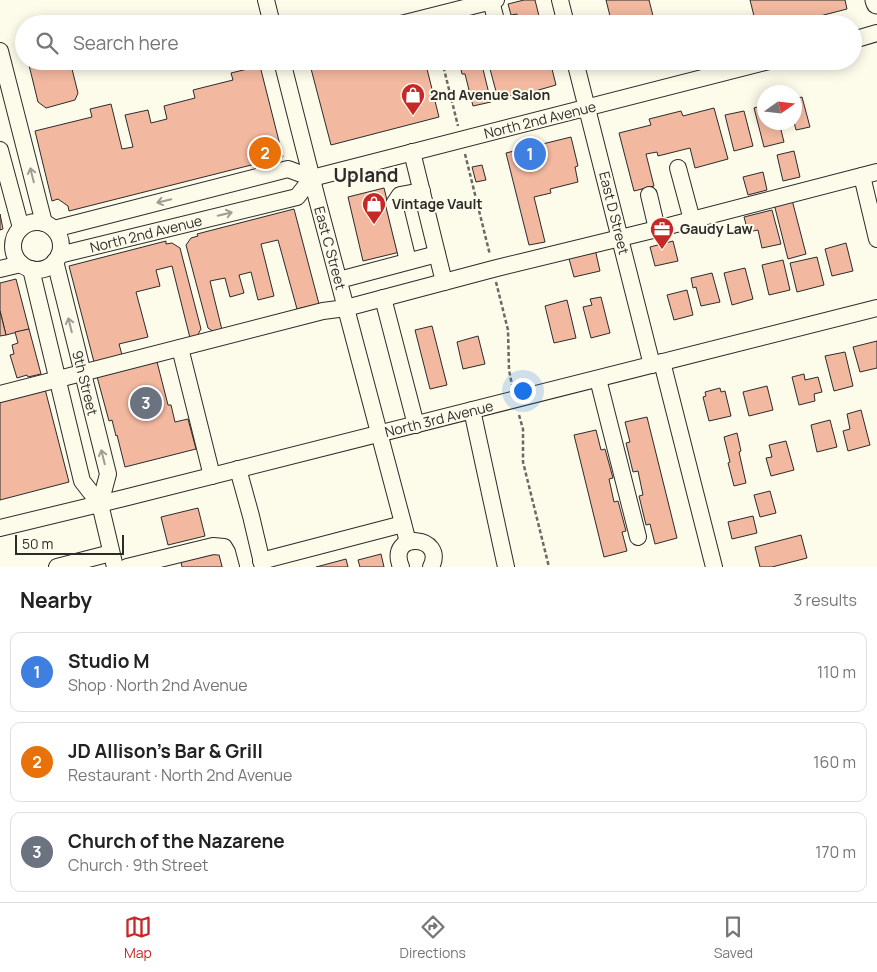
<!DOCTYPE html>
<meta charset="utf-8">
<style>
:root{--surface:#fff;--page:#f2f2f2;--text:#222;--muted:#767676;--line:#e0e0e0;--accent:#c62828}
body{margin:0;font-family:Manrope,sans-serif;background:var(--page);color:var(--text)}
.compass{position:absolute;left:757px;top:85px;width:45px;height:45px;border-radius:50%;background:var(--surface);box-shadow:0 2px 12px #0003;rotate:76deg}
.scale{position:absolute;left:15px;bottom:12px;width:109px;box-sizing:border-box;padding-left:5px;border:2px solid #2b2b2b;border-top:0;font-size:14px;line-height:18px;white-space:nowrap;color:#2b2b2b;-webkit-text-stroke:4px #fdfbea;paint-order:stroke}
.you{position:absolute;left:522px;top:390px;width:18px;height:18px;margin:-12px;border:4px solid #fff;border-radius:50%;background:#1a73e8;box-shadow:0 0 0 8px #1a73e833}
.badge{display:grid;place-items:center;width:32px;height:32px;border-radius:50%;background:var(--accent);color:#fff;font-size:16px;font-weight:700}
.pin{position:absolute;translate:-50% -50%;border:2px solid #fff;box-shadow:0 1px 5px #0006}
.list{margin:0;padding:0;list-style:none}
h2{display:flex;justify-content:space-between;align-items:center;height:65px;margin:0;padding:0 20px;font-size:21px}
h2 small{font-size:16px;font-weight:400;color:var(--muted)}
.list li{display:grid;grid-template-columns:32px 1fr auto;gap:15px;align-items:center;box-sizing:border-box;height:80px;margin:0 10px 10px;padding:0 10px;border:1px solid var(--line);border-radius:10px}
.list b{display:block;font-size:19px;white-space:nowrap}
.list p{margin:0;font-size:16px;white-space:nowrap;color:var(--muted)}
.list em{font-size:16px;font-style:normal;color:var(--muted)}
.icon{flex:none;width:28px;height:28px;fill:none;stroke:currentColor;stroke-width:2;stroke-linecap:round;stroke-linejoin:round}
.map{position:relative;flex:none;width:877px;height:567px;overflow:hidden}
.search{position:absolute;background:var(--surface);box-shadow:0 2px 12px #0003;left:15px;right:15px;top:15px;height:55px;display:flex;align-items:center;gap:12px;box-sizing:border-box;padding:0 18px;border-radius:28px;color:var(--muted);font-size:19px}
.sheet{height:335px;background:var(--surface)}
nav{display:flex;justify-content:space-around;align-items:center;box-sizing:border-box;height:70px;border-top:1px solid var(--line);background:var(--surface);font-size:14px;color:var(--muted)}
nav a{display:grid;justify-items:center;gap:2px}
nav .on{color:var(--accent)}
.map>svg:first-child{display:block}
.building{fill:#f2b8a0;stroke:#2b2b2b}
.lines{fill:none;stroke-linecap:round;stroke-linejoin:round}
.minor-casing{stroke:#2b2b2b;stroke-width:18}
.major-casing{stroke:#2b2b2b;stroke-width:23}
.path{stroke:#6a6964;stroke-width:2.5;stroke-dasharray:4 2.5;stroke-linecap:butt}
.minor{stroke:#fdfbea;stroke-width:16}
.major{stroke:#fdfbea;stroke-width:21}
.oneway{stroke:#9e9d94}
.labels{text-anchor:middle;stroke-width:4;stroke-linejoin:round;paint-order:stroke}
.poi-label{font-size:14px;font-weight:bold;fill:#2b2b2b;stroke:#fdfbea;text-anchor:start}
.street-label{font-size:14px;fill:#2b2b2b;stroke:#fdfbea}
.district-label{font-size:19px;font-weight:bold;fill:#2b2b2b;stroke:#fdfbea}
</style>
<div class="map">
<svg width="877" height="567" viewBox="0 0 877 567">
<rect width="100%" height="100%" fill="#fdfbea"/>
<g class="building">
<polygon points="524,0 535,0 541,24 520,24 517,14 511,15 508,4"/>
<polygon points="606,0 649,0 655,24 612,24"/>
<polygon points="750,0 845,0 847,9 789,24 756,24"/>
<polygon points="53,17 60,21 61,24 26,24"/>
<polygon points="24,25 24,45 20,31"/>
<polygon points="28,61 70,61 78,93 75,100 46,108 38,102"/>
<polygon points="309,61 425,61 439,117 331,145"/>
<polygon points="459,61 481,61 491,102 473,106 465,74 462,74"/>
<polygon points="509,61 550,61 556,85 518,96 517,94 498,99 490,69 510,64"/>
<polygon points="622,61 639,61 623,66"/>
<polygon points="260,66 283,157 69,211 68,206 58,199 52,201 35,131 92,117 90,109 111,104 122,149 133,147 125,115 148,110 151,123 167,119 164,106 195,98 193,90 233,80 231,73"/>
<polygon points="802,97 810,127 796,130 794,122 794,99"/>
<polygon points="764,105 764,122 779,122 784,142 764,147 754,108"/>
<polygon points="714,108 728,159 695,168 690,148 658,156 657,152 646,154 654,186 634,191 619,133 651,125 649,119 681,111 683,116"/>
<polygon points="744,111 753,146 734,151 725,115"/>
<polygon points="571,137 578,166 575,167 578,182 550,189 551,193 534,197 545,242 529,245 506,153"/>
<polygon points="794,151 800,177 783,181 777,155"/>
<polygon points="482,165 486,180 476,182 472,167"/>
<polygon points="763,172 767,190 748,195 743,177"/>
<polygon points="384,188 400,252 363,261 348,197"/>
<polygon points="791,196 806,254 788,259 773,200"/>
<polygon points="294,209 319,304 297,309 278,240 261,244 274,296 258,300 251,272 239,275 244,293 230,297 225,278 210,281 222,330 214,332 208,328 186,245 191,238 198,236 197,234"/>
<polygon points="772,210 781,244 762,248 758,230 748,232 744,217"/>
<polygon points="0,214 3,229 0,230"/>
<polygon points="166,241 166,244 172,243 180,248 201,329 197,336 190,338 172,266 156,270 160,286 136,292 148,337 119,344 122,355 94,362 69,266"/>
<polygon points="673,241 678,261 655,266 650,247"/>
<polygon points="846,243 853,271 832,276 825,249"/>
<polygon points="595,249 600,271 574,277 568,255"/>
<polygon points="817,257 824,285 797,292 790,263"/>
<polygon points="783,260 790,290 769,295 762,265"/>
<polygon points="745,268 753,299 732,305 724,273"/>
<polygon points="712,273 720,302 701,306 696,287 693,288 691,278"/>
<polygon points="16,279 29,329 6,335 0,311 0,283"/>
<polygon points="687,290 693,315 674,320 667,295"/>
<polygon points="601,297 610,333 591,338 583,307 592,305 590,299"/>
<polygon points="567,300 576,338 554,343 545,306"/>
<polygon points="0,311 6,335 0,336"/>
<polygon points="432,326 447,385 430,389 415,330"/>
<polygon points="29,329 41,374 28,377 27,375 17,378 10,355 14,354 12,345 18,343 15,332"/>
<polygon points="478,336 485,364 463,369 457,342"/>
<polygon points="877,341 877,368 860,372 853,347"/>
<polygon points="845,352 853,386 834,391 825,356"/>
<polygon points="156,358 168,405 171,405 175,422 188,419 196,449 125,467 117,435 116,436 112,420 109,421 96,373"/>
<polygon points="804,374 805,380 818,377 822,392 814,394 815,401 799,405 792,377"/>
<polygon points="767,386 773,410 749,416 743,392"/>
<polygon points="720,388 721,392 725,391 731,416 709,421 703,397 706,396 705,392"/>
<polygon points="45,389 69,482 0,500 0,397"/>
<polygon points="861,410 870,445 848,451 843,431 850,429 847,414"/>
<polygon points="647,417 677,538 655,544 650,524 646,525 639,496 643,495 638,471 633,472 626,443 630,442 625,422"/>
<polygon points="830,420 837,447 817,452 811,425"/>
<polygon points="596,430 601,450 605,449 613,478 609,479 614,502 618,501 626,531 622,532 627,551 604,557 574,435"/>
<polygon points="737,433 741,451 739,452 746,483 734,486 728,463 730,462 724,437"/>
<polygon points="786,441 794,470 771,476 766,458 772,457 769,445"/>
<polygon points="770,491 776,513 760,517 754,495"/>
<polygon points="198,508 205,536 168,545 161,517"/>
<polygon points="753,516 757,533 732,539 728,522"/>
<polygon points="801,535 807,558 772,567 760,567 755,547"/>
<polygon points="220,552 224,567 182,567 181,562"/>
<polygon points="381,554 384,567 360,567 358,560"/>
<polygon points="346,559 348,567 316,567"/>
</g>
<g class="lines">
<g class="minor-casing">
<g id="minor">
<polyline points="266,0 272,24"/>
<polyline points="560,0 566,24"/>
<polyline points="491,1 497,24"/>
<polyline points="401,24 496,0"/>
<polyline points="853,40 877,33"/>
<polyline points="0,51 44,223"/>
<polyline points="282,61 317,199 408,542"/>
<polyline points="575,61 652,365"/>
<polyline points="0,150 21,228"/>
<polyline points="412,152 444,282"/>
<polyline points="678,168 692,220"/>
<polyline points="862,176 877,239"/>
<polyline points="649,195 657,229"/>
<circle cx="37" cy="246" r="24"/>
<polyline points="54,229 288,169 312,178 769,61"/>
<polyline points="59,255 297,197 312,178"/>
<polyline points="55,261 108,474 100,504"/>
<polyline points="408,261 394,204 400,195 422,191"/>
<polyline points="0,269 21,264"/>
<polyline points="31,269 82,481 100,504 115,567"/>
<polyline points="339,280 437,254"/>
<polyline points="383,298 416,425"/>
<polyline points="180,348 212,476"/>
<polyline points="662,362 714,567"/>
<polyline points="598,379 638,537"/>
<polyline points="0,394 323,311 346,308 493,269 657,229 877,172"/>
<polyline points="472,410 506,567"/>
<polyline points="238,469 251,516 263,567"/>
<polyline points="0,528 124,498 877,308"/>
<polyline points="261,561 403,524"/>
<polyline points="57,567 111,553"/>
<polyline points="127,567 213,546 224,547 227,552 231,567"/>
<path d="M401,567C386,530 447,535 431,567"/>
</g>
</g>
<g class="major-casing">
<polyline id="major" points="876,0 877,3"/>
</g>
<g class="path">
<polyline points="442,61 458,126"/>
<polyline points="465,154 490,255"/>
<polyline points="496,282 508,330 509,370 512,385"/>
<polyline points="519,415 523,429 523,462 549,567"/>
</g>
<use href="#minor" class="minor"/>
<use href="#major" class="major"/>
</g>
<defs><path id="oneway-shaft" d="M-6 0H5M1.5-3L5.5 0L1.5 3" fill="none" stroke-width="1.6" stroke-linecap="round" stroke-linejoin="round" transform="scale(1.25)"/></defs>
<g class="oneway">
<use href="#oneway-shaft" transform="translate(32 175) rotate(-104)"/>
<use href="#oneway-shaft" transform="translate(164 201) rotate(166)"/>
<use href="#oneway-shaft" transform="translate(225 214) rotate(-14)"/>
<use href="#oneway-shaft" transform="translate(70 325) rotate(-104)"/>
<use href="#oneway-shaft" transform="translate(103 457) rotate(-104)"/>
</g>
<defs>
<g id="shop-pin" transform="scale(1.25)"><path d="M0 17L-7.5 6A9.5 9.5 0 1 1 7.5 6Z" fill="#c62828" stroke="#fdfbea"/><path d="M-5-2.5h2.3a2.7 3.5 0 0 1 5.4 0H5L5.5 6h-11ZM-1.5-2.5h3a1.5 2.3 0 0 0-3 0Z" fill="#fff"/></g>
<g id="office-pin" transform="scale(1.25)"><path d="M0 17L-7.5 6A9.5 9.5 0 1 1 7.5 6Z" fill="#c62828" stroke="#fdfbea"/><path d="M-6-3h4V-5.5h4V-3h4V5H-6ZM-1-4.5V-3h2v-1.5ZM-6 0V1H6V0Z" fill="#fff"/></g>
</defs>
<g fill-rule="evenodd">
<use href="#shop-pin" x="413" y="95"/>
<use href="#shop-pin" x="374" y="204"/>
<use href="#office-pin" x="662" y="229"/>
</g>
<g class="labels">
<g class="poi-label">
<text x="430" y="100">2nd Avenue Salon</text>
<text x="392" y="209">Vintage Vault</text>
<text x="680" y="234">Gaudy Law</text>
</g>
<g class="street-label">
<text transform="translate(540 120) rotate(-14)" y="5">North 2nd Avenue</text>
<text transform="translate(614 213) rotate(76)" y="5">East D Street</text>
<text transform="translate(146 234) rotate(-14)" y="5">North 2nd Avenue</text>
<text transform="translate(330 248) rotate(75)" y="5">East C Street</text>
<text transform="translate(85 383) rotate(76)" y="5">9th Street</text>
<text transform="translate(439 419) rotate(-14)" y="5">North 3rd Avenue</text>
</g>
<g class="district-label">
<text x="366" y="182">Upland</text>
</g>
</g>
</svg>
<svg class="compass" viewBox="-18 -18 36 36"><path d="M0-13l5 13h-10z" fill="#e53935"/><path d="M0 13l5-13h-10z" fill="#767676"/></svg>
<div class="scale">50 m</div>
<div class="you"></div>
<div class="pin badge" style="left:530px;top:154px;background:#3f7fe0">1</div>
<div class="pin badge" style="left:265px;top:153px;background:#e8710a">2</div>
<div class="pin badge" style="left:146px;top:403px;background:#6b7280">3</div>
<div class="search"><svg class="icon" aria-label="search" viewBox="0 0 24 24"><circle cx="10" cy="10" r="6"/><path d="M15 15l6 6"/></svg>Search here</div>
</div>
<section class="sheet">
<h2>Nearby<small>3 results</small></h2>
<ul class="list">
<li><span class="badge" style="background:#3f7fe0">1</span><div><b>Studio M</b><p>Shop · North 2nd Avenue</p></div><em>110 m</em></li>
<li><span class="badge" style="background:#e8710a">2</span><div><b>JD Allison's Bar &amp; Grill</b><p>Restaurant · North 2nd Avenue</p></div><em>160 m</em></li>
<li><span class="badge" style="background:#6b7280">3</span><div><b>Church of the Nazarene</b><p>Church · 9th Street</p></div><em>170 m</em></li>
</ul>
</section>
<nav>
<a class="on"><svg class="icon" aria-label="map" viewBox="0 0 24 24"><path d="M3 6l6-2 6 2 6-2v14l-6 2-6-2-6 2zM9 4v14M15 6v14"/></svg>Map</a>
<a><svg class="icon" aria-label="directions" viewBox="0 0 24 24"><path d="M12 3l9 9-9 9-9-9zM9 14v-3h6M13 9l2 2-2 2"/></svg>Directions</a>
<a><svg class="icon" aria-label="saved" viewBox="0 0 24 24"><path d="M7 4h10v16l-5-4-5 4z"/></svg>Saved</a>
</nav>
